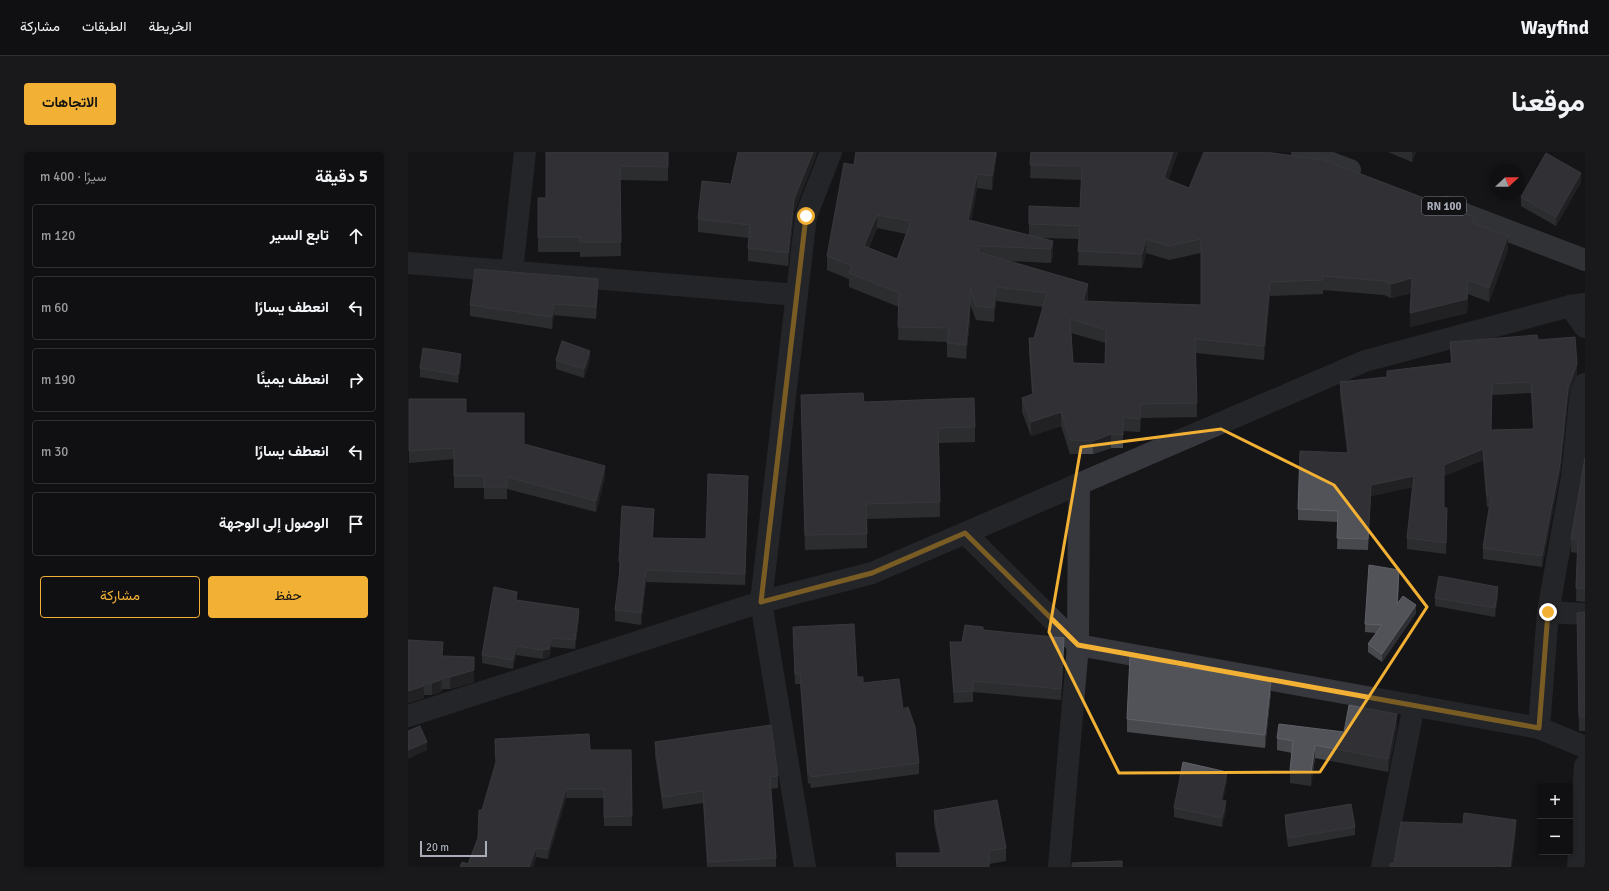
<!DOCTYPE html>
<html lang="ar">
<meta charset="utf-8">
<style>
:root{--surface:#101012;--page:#19191b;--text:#f1f3f6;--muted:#9c9d9f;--line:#303032;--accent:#f2b134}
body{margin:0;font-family:Signika,Vazirmatn,sans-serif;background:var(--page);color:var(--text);direction:rtl}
.controls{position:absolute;right:12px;bottom:12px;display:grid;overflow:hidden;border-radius:4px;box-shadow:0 2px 6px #0003}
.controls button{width:36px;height:36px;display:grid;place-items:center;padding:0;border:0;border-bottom:1px solid var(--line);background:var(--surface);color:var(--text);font:20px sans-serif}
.compass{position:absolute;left:1081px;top:12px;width:36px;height:36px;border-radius:50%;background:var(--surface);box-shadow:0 2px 6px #0003;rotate:68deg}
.scale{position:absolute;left:12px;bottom:10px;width:67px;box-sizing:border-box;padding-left:4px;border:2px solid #a8adb8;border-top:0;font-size:11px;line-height:14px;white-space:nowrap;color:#a8adb8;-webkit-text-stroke:3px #111113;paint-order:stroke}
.stop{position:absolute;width:12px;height:12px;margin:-9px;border:3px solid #f2b134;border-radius:50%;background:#fff}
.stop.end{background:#f2b134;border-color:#fff;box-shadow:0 1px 4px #0008}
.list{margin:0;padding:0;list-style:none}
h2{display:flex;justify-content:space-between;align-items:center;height:52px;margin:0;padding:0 16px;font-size:17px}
h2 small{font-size:13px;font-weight:400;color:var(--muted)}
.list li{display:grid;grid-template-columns:26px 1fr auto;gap:12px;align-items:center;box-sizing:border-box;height:64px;margin:0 8px 8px;padding:0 8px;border:1px solid var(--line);border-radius:4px}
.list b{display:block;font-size:15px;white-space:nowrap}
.list em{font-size:13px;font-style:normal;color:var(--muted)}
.actions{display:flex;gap:8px;padding:12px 16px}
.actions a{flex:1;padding:9px 0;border:1px solid var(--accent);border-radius:4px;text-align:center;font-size:14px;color:var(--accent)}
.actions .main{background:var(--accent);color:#111}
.icon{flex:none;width:22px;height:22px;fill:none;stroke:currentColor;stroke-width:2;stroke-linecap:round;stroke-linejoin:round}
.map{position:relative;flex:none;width:1177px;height:715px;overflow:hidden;direction:ltr;border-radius:4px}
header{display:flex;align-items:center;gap:24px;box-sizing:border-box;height:56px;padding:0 20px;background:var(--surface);border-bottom:1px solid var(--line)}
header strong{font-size:19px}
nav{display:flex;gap:22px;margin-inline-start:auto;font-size:14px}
.intro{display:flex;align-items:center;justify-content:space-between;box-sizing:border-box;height:96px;padding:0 24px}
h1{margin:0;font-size:28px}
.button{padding:10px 18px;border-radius:4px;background:var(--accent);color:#111;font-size:14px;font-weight:700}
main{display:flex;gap:24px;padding:0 24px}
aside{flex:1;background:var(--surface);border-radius:4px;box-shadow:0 2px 6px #0003}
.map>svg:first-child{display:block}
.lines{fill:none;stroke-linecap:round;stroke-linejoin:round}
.minor{stroke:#37383d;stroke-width:22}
.major{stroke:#53555c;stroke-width:22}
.wall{fill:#47494d;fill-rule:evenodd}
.shaded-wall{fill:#2f3033}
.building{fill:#525359;stroke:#5f6168;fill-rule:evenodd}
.route{stroke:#f2b134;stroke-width:5}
.marked{fill:none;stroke:#f2b134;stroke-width:3;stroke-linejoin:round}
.labels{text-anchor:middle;stroke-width:4;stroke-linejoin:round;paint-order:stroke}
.shield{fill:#111113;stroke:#7b7e86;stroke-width:1}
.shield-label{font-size:11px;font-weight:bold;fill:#a8adb8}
</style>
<header>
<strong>Wayfind</strong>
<nav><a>الخريطة</a><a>الطبقات</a><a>مشاركة</a></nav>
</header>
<div class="intro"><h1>موقعنا</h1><a class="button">الاتجاهات</a></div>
<main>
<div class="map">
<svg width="1177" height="715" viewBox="0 0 1177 715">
<rect width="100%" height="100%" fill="#161618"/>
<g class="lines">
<g class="minor">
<polyline points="0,111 389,143"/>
<polyline points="104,119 117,0"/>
<polyline points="1162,154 1177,175"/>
<polyline points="557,381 670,493 1131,576 1140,460 1164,325 1172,248 1177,232"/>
<polyline points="1140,460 1177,462"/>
<polyline points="0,564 353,450 464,421 957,209 1162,154 1177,152"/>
<polyline points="1131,576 1177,595"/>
<polyline points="397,715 353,450 398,64 423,0"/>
<polyline points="651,715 670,493 671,332"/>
<polyline points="974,715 1006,553"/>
<polyline points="1170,715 1177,614"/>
</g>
<g class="major">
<polyline points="894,0 942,18"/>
<polyline points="1038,55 1177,108"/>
</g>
</g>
<g class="wall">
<polygon points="138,0 260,0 260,29 212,28 213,104 172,105 172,100 130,100 130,46 138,46"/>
<polygon points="330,0 409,0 407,6 386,60 380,114 340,109 340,96 341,86 290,80 290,67 323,32"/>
<path d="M448,0H589L584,38L569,36L563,68L621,83V72L672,56L674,28L622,26L623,0H770L760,28L781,36L1066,71L1100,98L1081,150L1060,142L1059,161L1002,175L1003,141L983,146L976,143L915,138V142L862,144L856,208L788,201L789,265L733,266L732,280L715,279V296H703L685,302H662L653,274L623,284L614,260V246L624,242L621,200V186H626L635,155L588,149L586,170L568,168L562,152V167L558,207L539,205V190L490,188L491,155L441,135V127L419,118V104L446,13ZM469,76L498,82L489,107L461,96ZM632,86L671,87L670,113L734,116L738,101L761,108L793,101V153L679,150L680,146L601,109L643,111L645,103V89ZM663,181L698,191L697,212L665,211Z"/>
<polygon points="980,0 1008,0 1004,10"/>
<polygon points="1173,30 1148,74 1113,54 1113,45"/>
<polygon points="190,139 188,167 146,163 144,177 62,164 62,153"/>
<path d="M1130,188L1169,223L1160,247L1152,323L1134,415L1075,407V396L1081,355H1079L1075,308L1036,324V356L1039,367L1038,402L999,397V386L1004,335L963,344L960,398L929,397L930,370L890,368V357L939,301L932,241V230L979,225V219L1043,211L1042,190ZM1123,241L1125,277L1083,278L1084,243Z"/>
<polygon points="182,207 176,226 148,217 148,208"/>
<polygon points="53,211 50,231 12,225 12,216"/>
<polygon points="393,243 456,250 567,275 567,290 531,291 532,365 459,367 459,396 397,398"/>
<polygon points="1,247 58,261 116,292 197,325 188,360 99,337 99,347 76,347 76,336 46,336 46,307 1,311"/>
<polygon points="1177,306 1177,450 1168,449 1169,401 1163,400 1163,387"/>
<polygon points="340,335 337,433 238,430 233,473 207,469 207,458 212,421 211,421 211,409 246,368 245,386 298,387"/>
<polygon points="991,426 990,451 1008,461 974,510 960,500 960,492 968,481 957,480 957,472"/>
<polygon points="1090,443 1087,465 1027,454 1027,446"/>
<polygon points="109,448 171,466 167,497 143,495 141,505 135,507 108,503 105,517 74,511 74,503"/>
<polygon points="1177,460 1177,579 1171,579 1169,474"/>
<polygon points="385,475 449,525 455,531 495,557 511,611 511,622 403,636 402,631 400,632 392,532 387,532"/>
<polygon points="575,478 656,497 653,548 565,540 565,550 546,551 542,500 542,490 554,490"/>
<polygon points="35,504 66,530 42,537 34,537 33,540 24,543 16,543 16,546 0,551"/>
<polygon points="765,514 863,540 857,596 719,580 719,567"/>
<polygon points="989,575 980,620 907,606 903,634 882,631 882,618 884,601 869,598 869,586"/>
<polygon points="87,587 182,598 223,598 224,674 196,674 196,646 158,646 140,707 128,705 125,715 52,715 60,712 70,686 88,612"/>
<polygon points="247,590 370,624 370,636 363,637 368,706 368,715 299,715 295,651 255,657 247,603"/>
<polygon points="819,628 815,648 818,658 814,675 766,665 766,656"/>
<polygon points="526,659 598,696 598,709 581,712 532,701 526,672"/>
<polygon points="877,663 947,675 947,683 880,695 877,672"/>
</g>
<g class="shaded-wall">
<polygon points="405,0 409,0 407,6 386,60 380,114 380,101 386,47"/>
<polygon points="588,0 589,0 584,38 584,24"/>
<polygon points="765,0 770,0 756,40 756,26"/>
<polygon points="1004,0 1008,0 1004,10"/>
<polygon points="1173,21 1173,30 1148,74 1148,65"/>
<polygon points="569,22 569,36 560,82 560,68"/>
<polygon points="469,63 469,76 456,108 456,94"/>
<polygon points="1100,84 1100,98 1081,150 1081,136"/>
<polygon points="738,87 738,101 734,116 734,102"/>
<polygon points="645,89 645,103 643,111 643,97"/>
<polygon points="1004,126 1004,140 983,146 983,132"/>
<polygon points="190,127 190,139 188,167 188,155"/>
<polygon points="1060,128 1060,142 1059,161 1002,175 1002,161"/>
<polygon points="862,130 862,144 856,208 856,194"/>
<polygon points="680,132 680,146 675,163 675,149"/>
<polygon points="588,135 588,149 586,170 586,156"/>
<polygon points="146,152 146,163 144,177 144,165"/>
<polygon points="562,153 562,167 558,207 558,193"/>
<polygon points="182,199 182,207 176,226 176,217"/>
<polygon points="53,202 53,211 50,231 50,223"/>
<polygon points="1169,212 1169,223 1160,247 1152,323 1134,415 1134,404 1160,236"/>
<polygon points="733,252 733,266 732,280 732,267"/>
<polygon points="653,260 653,274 623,284 623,270"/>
<polygon points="703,282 703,296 685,302 685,289"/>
<polygon points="1075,297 1075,308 1036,324 1036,313"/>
<polygon points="197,314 197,325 188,360 188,349"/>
<polygon points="340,324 340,335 337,433 337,422"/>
<polygon points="1006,324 1006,335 963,344 960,398 963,333"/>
<polygon points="246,357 246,368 244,397 244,386"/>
<polygon points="238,418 238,430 233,473 233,461"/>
<polygon points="991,418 991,426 989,460 989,452"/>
<polygon points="1090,435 1090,443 1087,465 1087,456"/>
<polygon points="1008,453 1008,461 974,510 974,502"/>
<polygon points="171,457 171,466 167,497 167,488"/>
<polygon points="143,486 143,495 141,505 135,507 135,498"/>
<polygon points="656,486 656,497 653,548 653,537"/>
<polygon points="108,494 108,503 105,517 105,508"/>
<polygon points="66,518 66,530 42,537 42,525"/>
<polygon points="34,525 33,540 24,543 24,531"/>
<polygon points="863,528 863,540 857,596 857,583"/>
<polygon points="16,531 16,546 0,551 0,539"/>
<polygon points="989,562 989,575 980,620 980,607"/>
<polygon points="19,590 19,598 0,607 0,598"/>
<polygon points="907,593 907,606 903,634 903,621"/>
<polygon points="819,620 819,628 813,657 813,648"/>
<polygon points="158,637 158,646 140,707 140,698"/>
<polygon points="818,649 818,658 814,675 814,666"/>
<polygon points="1108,668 1108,680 1104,715 1102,715"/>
<polygon points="128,696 128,705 125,715 121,715"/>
</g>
<g class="building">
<polygon points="138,0 260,0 260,15 212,14 213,90 172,90 172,85 130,85 130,46 138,46"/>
<polygon points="330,0 405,0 386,47 380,101 340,96 342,73 290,67 294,29 323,32"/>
<path d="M448,0H588L584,24L569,22L560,68L645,89L643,97L571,94L570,100L680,132L675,149L793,153V87L761,94L738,87L734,102L670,99L672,74L621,72V54L672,56L674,14L622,13L623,0H765L756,26L781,36L796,0H857L916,8L1066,65L1065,71L1100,84L1081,136L1060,128L1059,147L1002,161L1004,126L983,132L976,129L915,124V128L862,130L856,194L787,187L789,251L733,252L732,267L715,265V283L703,282L685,289L662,288L653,260L623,270L614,246L625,242L621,186H626L639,141L588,135L586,156L568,154L562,136V153L558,193L539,191L541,176L490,175L491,141L441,121L444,114L419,104L436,11L446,13ZM469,63L503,69L489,107L456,94ZM662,167L698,178L697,212L665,211Z"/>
<polygon points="1138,1 1173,21 1148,65 1113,45"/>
<polygon points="67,117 190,127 188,155 146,152 144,165 62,153"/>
<path d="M1129,183L1130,188L1167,185L1169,212L1160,236L1152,312L1134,404L1075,396L1083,344H1079L1075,297L1036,313V356H1039L1038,391L999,386L1006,324L963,333L960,387L929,386L930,359L890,357L892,299L941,301L932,230L979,225V219L1044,211L1042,190ZM1123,230L1126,277L1083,278L1084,232Z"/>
<polygon points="154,189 182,199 176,217 148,208"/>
<polygon points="15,196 53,202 50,223 12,216"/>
<polygon points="455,241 456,250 566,246 567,275 530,276 532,350 458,352 459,382 397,383 393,243"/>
<polygon points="1,247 58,247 58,261 116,261 116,292 197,314 188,349 99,325 99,335 76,335 76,324 46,324 46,296 1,299"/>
<polygon points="1177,306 1177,437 1168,436 1170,387 1163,387"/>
<polygon points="300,322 340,324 337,422 238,418 233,461 207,458 213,410 211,409 214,354 246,357 244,386 298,387"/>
<polygon points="961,413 991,418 989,452 995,444 1008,453 974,502 960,492 974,473 957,472"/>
<polygon points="1031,424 1090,435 1087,456 1027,446"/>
<polygon points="86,435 109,440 108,448 171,457 167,488 143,486 141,497 135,498 108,494 105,508 74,503"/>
<polygon points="1177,460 1177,565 1171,565 1169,461"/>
<polygon points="446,472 449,525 455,525 455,531 491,527 495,557 500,555 507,575 511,611 403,625 402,621 400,621 392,521 387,522 385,475"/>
<polygon points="557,473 575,475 575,478 656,486 653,537 565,529 565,539 546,540 542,490 554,490"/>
<polygon points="0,488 35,490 34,504 66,505 66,518 42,525 34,525 33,528 24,531 16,531 16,534 0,539"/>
<polygon points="722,504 765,510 765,514 863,528 857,583 719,567"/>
<polygon points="941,553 989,562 980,607 907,593 903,621 882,618 885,589 869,586 871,572 936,580"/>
<polygon points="363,573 370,624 362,625 368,706 300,710 295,639 255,645 247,590"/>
<polygon points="12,574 19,590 0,598 0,579"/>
<polygon points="181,582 182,598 223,598 224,664 196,665 196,637 158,637 140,698 128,696 121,715 52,715 54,710 60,712 70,686 71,658 74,658 88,610 87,587"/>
<polygon points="775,610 819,620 813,648 818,649 814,666 766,656"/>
<polygon points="589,648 598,696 581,699 581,715 489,715 488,701 534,701 526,659"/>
<polygon points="943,652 947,675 880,686 877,663"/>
<polygon points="1056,661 1108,668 1102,715 1088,714 1088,715 1056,715 1050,714 1050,715 982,715 982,712 986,711 993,670 1055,672"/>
<polygon points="714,709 714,715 664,715 664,711"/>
</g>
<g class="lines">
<polyline class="route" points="398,64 353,450 464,421 557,381 670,493 1131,576 1140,460"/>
</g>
<path d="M0 0H1177V715H0ZM813,277L926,333L1019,455L912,620L711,621L641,480L673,295Z" fill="#161618" fill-opacity=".55" fill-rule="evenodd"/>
<path class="marked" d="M813,277L926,333L1019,455L912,620L711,621L641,480L673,295Z"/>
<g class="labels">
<rect class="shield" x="1014" y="45" width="44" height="18" rx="3"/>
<g class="shield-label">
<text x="1036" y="58">RN 100</text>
</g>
</g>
</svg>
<div class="controls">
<button>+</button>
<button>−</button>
</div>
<svg class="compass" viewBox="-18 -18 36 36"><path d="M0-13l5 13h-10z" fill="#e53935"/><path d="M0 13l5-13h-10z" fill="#9c9d9f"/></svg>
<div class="scale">20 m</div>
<div class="stop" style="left:398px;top:64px"></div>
<div class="stop end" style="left:1140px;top:460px"></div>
</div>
<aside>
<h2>5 دقيقة<small>سيرًا · 400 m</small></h2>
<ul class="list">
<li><svg class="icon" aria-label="ahead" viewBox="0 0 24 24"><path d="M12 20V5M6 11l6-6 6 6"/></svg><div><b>تابع السير</b></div><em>120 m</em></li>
<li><svg class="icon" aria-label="left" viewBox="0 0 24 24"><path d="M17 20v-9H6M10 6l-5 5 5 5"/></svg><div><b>انعطف يسارًا</b></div><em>60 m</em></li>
<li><svg class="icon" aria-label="right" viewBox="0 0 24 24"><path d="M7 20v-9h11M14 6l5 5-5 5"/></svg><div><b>انعطف يمينًا</b></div><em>190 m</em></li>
<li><svg class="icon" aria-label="left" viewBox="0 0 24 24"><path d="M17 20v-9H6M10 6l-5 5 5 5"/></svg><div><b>انعطف يسارًا</b></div><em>30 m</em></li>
<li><svg class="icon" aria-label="arrive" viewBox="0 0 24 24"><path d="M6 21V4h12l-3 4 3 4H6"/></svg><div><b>الوصول إلى الوجهة</b></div></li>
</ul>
<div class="actions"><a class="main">حفظ</a><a>مشاركة</a></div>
</aside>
</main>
